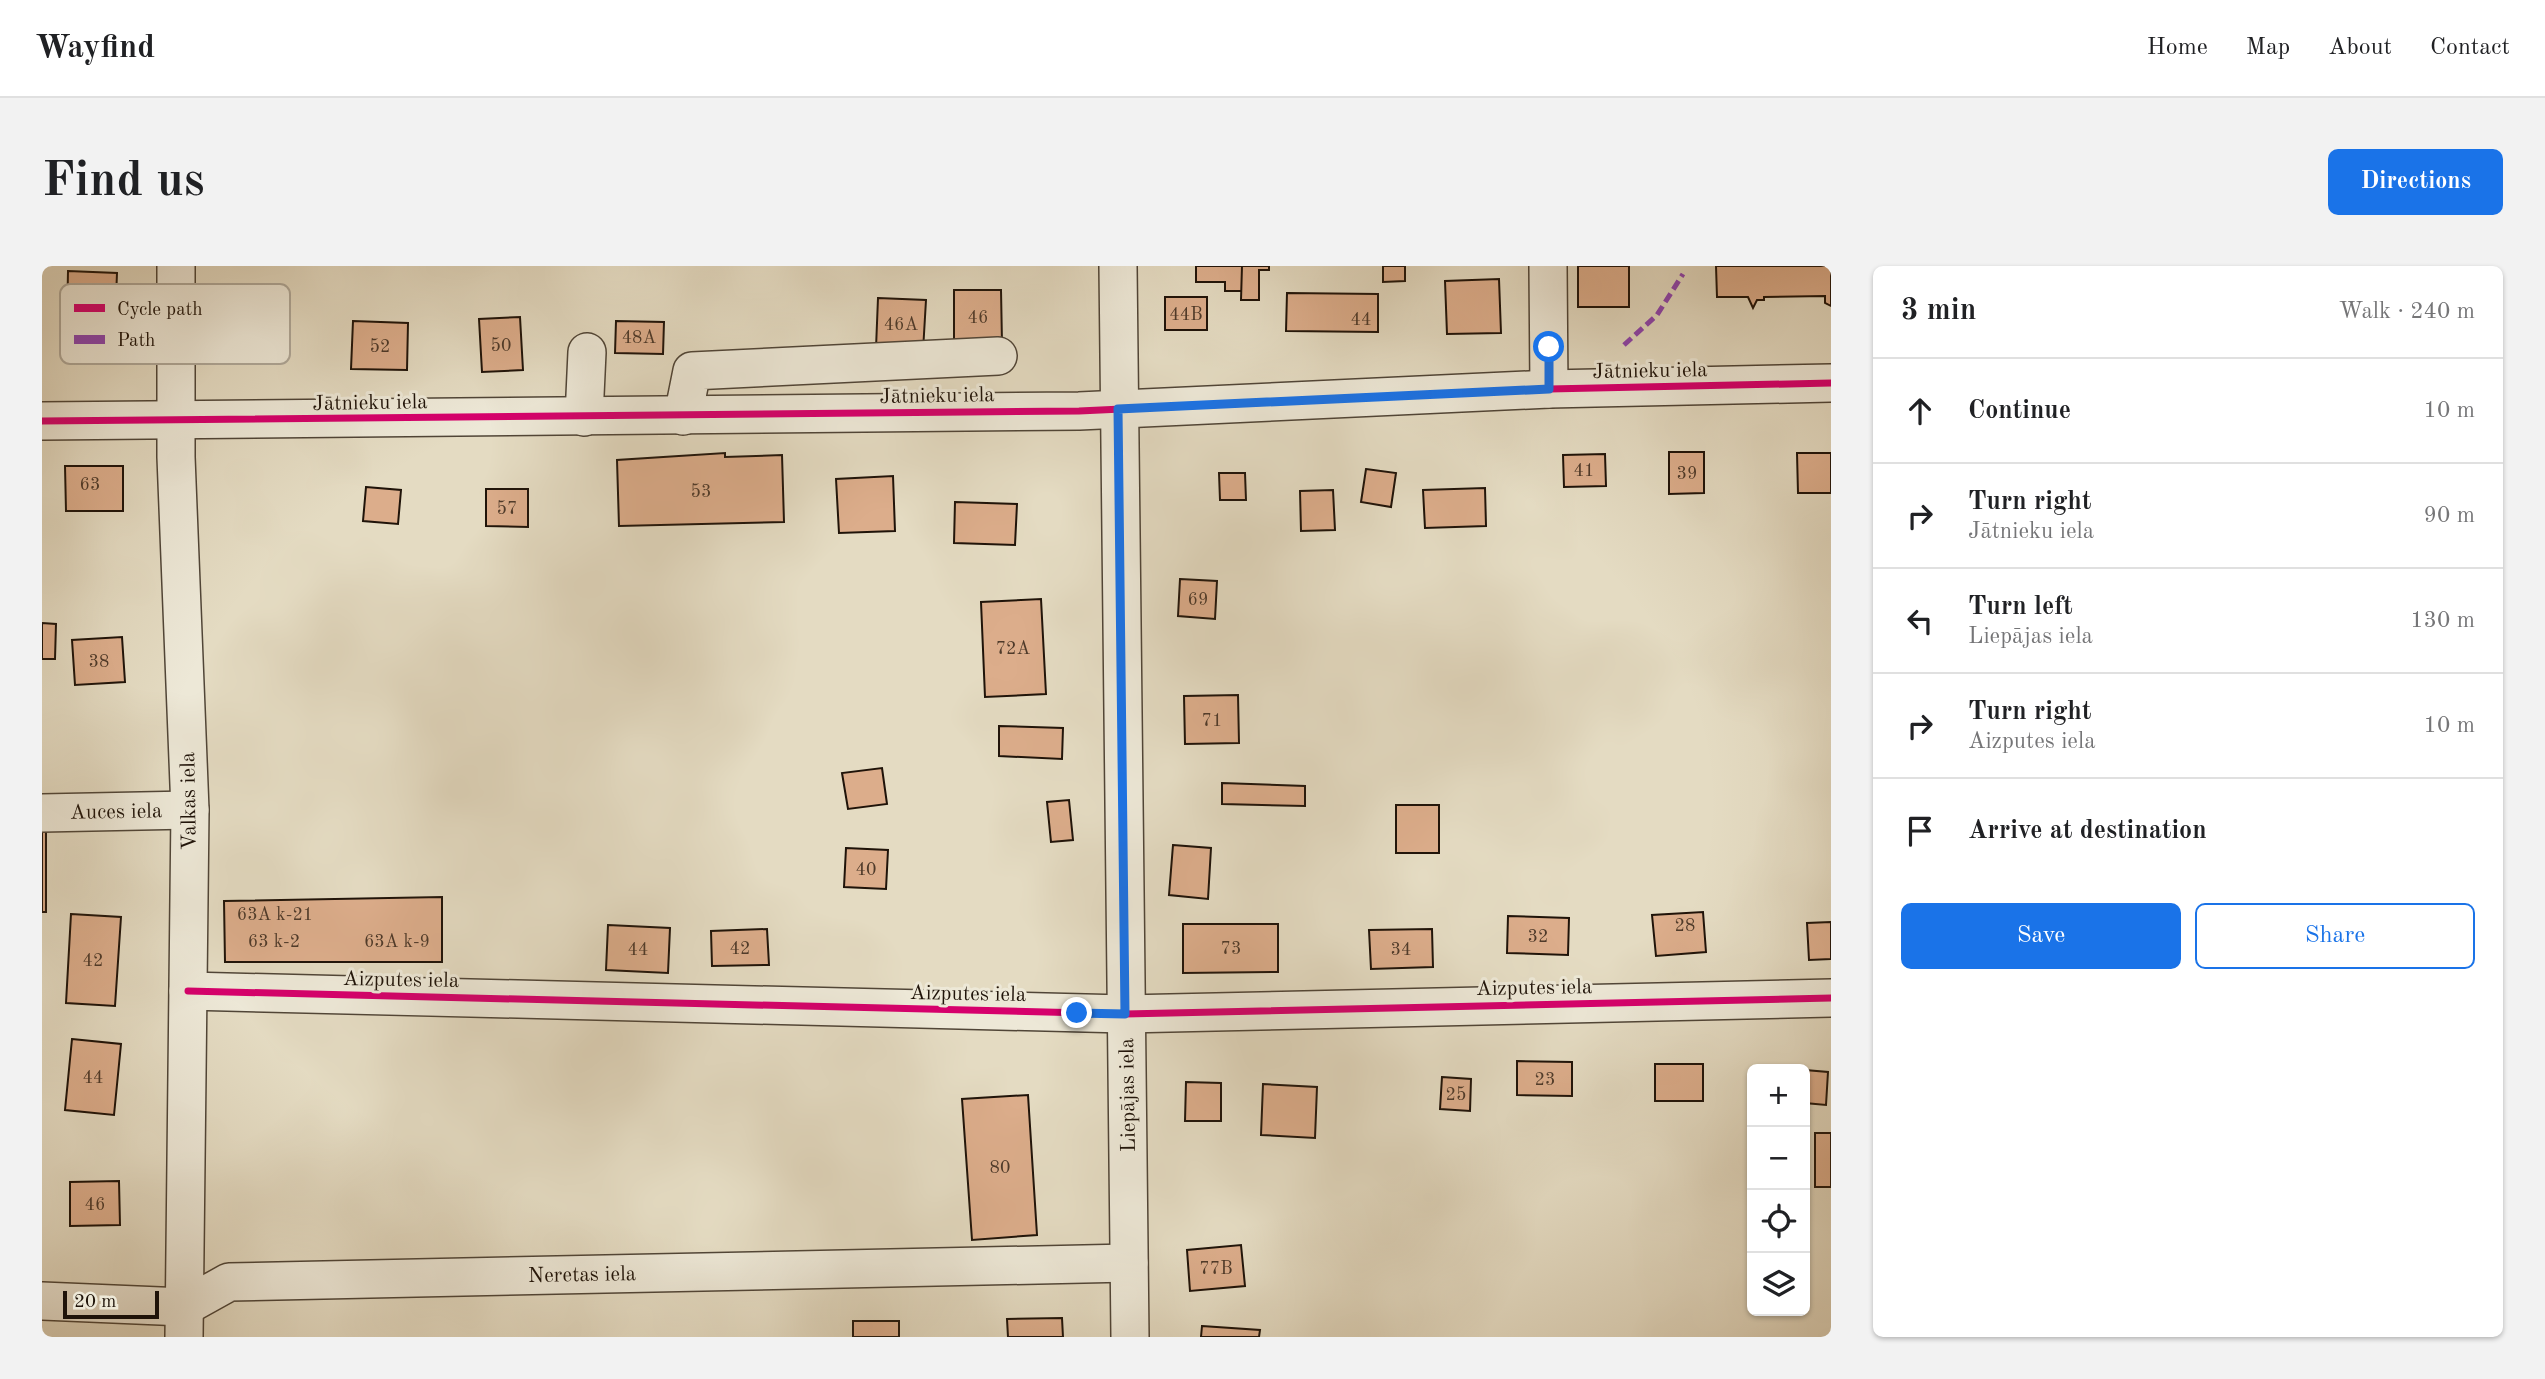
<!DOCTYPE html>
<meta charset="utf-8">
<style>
:root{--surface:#fff;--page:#f2f2f2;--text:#202124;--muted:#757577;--line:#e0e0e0;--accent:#1a73e8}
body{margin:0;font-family:"Old Standard TT",serif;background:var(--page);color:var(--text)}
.controls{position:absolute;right:21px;bottom:21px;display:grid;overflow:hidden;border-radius:10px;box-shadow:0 2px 5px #0004}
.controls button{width:63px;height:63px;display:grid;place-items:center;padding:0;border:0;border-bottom:2px solid var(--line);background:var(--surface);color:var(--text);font:35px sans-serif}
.scale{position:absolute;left:21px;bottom:18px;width:96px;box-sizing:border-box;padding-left:7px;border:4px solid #1f1309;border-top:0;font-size:19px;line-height:24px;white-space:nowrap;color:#1f1309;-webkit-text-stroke:5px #ede8d7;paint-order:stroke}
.stop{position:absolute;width:21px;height:21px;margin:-16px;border:5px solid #1a73e8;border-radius:50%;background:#fff}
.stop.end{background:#1a73e8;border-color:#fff;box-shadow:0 2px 7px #0008}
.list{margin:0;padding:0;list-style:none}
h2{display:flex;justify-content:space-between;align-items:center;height:91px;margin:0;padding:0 28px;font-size:30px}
h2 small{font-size:23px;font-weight:400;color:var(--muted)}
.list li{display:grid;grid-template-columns:46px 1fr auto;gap:21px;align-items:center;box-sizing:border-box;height:105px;padding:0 28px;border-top:2px solid var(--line)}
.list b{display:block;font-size:26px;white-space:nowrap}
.list p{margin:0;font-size:23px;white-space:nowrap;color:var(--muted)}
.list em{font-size:23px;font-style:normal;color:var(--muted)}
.actions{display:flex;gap:14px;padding:21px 28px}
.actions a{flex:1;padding:16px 0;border:2px solid var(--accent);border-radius:10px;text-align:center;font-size:24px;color:var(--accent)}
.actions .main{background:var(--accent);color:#fff}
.icon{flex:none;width:38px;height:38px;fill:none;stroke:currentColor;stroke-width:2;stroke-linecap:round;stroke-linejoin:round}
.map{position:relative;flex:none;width:1789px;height:1071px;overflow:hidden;border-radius:10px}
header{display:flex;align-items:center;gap:42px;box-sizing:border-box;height:98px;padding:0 35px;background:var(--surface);border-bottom:2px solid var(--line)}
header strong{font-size:33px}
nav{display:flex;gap:38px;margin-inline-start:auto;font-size:24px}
.intro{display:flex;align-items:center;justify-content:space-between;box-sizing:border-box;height:168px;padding:0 42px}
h1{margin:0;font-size:49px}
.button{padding:18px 32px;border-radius:10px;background:var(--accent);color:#fff;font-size:24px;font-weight:700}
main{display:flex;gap:42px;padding:0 42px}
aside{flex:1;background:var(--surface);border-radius:10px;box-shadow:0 2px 5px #0004}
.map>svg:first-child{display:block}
.building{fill:#dcad8b;stroke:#1f1309;stroke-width:2}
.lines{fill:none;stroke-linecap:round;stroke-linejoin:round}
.minor-casing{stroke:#504537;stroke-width:40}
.minor{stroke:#ede8d7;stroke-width:37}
.quiet{stroke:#8e44ad;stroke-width:5;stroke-dasharray:10 5;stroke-linecap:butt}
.cycleway-casing{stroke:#ede8d7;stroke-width:11}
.cycleway{stroke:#d6006c;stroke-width:7}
.route{stroke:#1a73e8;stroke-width:9}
.labels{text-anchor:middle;stroke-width:6;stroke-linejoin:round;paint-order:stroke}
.number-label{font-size:18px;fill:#4e3a2a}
.street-label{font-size:21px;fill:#1f1309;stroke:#ede8d7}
.key{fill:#ede8d7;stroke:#afa899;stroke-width:2}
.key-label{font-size:19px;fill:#1f1309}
</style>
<header>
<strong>Wayfind</strong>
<nav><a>Home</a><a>Map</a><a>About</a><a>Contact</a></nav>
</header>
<div class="intro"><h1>Find us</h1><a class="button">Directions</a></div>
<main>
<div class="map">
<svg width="1789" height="1071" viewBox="0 0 1789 1071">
<rect width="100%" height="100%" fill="#e4dbc2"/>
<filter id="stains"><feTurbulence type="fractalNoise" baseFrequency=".00286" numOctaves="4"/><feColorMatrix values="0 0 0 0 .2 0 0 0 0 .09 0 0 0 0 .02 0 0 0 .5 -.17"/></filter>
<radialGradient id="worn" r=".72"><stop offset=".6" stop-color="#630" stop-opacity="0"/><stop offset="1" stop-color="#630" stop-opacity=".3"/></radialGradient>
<g class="building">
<polygon points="1154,0 1200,0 1200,25 1183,25 1183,16 1154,16"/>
<polygon points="1200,0 1227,0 1227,4 1217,4 1217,34 1199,34"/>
<polygon points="1341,0 1363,0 1363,15 1341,16"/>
<rect x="1536" y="0" width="51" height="41"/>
<polygon points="1674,0 1789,0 1789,40 1783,37 1783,30 1722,31 1722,34 1715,34 1711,42 1706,31 1675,31"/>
<polygon points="26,5 75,7 73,59 25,57"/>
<polygon points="1457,13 1459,67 1405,68 1403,15"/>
<polygon points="912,24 959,24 960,77 912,77"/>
<polygon points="1245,27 1336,28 1336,66 1244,65"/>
<rect x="1123" y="31" width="42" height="33"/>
<polygon points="836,32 884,34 881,85 834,82"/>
<polygon points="478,51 481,104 440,106 437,53"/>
<polygon points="311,55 366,57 365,104 309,103"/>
<polygon points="574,55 622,56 621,88 573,87"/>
<polygon points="1627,186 1662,186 1662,227 1627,228"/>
<polygon points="683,187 683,191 740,189 742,256 577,260 575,194"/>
<polygon points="1755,187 1789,187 1789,227 1756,227"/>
<polygon points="1563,188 1564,220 1522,221 1521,189"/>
<polygon points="23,200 81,200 81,245 24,245"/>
<polygon points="1324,203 1354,207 1349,241 1319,236"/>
<polygon points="1177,207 1203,207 1204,234 1178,234"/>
<polygon points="851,210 853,265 797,267 794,213"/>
<polygon points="324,221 359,224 356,258 321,255"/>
<polygon points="1443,222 1444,260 1383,262 1381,224"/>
<polygon points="444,223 486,223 486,261 444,260"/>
<polygon points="1291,224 1293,264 1259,265 1258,225"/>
<polygon points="913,236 975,238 973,279 912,277"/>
<polygon points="1138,313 1175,315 1173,353 1136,350"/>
<polygon points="999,333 1004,428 943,431 939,336"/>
<polygon points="0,357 14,358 13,393 0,393"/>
<polygon points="80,371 83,416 33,419 30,374"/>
<polygon points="1196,429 1197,477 1143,478 1142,430"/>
<polygon points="957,460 1021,462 1020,493 957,490"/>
<polygon points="840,502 845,538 806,543 800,507"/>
<polygon points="1180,517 1263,520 1263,540 1180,538"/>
<polygon points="1027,534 1031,574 1009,576 1005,536"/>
<rect x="1354" y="539" width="43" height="48"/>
<rect x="0" y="560" width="4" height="86"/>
<polygon points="1131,579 1169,582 1166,633 1127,629"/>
<polygon points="804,582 846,584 844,623 802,621"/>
<polygon points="400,631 400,696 183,696 182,635"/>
<polygon points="1661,646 1664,686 1614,690 1610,649"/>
<polygon points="29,648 79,651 73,740 24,737"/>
<polygon points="1466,650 1527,652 1526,689 1465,687"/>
<polygon points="1789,656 1789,693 1767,694 1765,657"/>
<polygon points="1141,658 1236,658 1236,706 1141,707"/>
<polygon points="566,659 628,662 626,707 564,704"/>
<polygon points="725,663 727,699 670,700 669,665"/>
<polygon points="1390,663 1391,701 1329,703 1327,664"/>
<polygon points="30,773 79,778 72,849 23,844"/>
<polygon points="1475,795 1530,796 1530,830 1475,829"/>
<rect x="1613" y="798" width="48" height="37"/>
<polygon points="1763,804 1786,806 1784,839 1763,837"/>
<polygon points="1400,811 1429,813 1428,845 1398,843"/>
<polygon points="1144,816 1179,817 1179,855 1143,855"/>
<polygon points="1221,818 1275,821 1273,872 1219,869"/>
<polygon points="986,829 995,969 930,974 920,833"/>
<rect x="1773" y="867" width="16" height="54"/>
<polygon points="77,915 78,959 28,960 28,916"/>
<polygon points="1199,979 1203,1020 1148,1025 1145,984"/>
<polygon points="1020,1052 1021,1071 966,1071 965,1053"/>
<rect x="811" y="1055" width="46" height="16"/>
<polygon points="1160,1060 1218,1064 1217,1071 1159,1071"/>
</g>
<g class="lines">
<g class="minor-casing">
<g id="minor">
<polyline points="134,0 134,191 148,544 142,1071"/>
<polyline points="1076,0 1088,1071"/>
<polyline points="1506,0 1507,123"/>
<polyline points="641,150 650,105 956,90"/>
<polyline points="542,151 545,86"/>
<polyline points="0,155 1037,145 1507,123 1789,117"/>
<polyline points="0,547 148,544"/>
<polyline points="146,725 1083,748 1789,732"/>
<polyline points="0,1035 142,1041 187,1016 1087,997"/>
</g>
</g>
<use href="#minor" class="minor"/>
<polyline class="quiet" points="1582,79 1615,49 1641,8"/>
<g class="cycleway-casing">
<g id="cycleway">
<polyline points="0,155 1037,145 1507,123 1789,117"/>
<polyline points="146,725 1083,748 1789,732"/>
</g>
</g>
<use href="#cycleway" class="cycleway"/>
</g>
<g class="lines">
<polyline class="route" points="1035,747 1083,748 1076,143 1507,123 1507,81"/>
</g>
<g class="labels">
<g class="number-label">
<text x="1144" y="54">44B</text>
<text x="936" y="57">46</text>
<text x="1319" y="59">44</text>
<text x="859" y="64">46A</text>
<text x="597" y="77">48A</text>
<text x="459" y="85">50</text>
<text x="338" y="86">52</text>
<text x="1542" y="210">41</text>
<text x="1645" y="213">39</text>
<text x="48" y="224">63</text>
<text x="659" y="231">53</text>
<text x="465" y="248">57</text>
<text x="1156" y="339">69</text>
<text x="971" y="388">72A</text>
<text x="57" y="401">38</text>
<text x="1170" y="460">71</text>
<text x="824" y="609">40</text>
<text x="233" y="654">63A k-21</text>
<text x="1643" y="665">28</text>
<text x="1496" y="676">32</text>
<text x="232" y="681">63 k-2</text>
<text x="355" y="681">63A k-9</text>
<text x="698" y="688">42</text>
<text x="1189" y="688">73</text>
<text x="596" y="689">44</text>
<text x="1359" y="689">34</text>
<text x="51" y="700">42</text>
<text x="51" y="817">44</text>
<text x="1503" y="819">23</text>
<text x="1414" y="834">25</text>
<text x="958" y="907">80</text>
<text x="53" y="944">46</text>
<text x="1174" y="1008">77B</text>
</g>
<g class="street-label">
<text transform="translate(1608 104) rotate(-1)" y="7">Jātnieku iela</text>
<text transform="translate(895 129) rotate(-1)" y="7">Jātnieku iela</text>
<text transform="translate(328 136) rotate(-1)" y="7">Jātnieku iela</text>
<text transform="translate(146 535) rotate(-91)" y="7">Valkas iela</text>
<text transform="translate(74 545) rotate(-1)" y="7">Auces iela</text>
<text transform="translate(359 713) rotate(1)" y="7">Aizputes iela</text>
<text transform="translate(1492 721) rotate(-1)" y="7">Aizputes iela</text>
<text transform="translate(926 727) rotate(1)" y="7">Aizputes iela</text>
<text transform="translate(1085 829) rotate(-91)" y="7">Liepājas iela</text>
<text transform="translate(540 1008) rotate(-1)" y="7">Neretas iela</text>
</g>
</g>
<rect x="18" y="18" width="230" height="80" rx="10" class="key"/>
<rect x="32" y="38" width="31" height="8" fill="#d6006c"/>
<rect x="32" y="69" width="31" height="9" fill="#8e44ad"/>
<g class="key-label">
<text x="75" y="49">Cycle path</text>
<text x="75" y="80">Path</text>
</g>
<rect width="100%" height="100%" filter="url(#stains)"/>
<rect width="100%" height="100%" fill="url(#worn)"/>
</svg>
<div class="controls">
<button>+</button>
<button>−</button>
<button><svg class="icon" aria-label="locate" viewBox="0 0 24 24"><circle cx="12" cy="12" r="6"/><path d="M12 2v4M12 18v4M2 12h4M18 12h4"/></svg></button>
<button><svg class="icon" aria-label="layers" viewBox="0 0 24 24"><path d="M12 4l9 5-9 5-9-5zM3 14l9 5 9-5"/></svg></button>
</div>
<div class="scale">20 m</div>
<div class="stop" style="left:1507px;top:81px"></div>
<div class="stop end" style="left:1035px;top:747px"></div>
</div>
<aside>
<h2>3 min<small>Walk · 240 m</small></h2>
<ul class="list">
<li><svg class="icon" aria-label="ahead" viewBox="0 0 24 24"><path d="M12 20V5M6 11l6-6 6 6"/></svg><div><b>Continue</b></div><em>10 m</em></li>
<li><svg class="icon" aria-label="right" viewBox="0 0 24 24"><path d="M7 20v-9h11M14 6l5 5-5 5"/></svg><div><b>Turn right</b><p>Jātnieku iela</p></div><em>90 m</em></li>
<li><svg class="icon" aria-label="left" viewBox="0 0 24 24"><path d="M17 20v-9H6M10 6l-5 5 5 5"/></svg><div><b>Turn left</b><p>Liepājas iela</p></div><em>130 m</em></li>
<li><svg class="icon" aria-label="right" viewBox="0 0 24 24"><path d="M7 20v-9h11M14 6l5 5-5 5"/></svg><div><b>Turn right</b><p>Aizputes iela</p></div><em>10 m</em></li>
<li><svg class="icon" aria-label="arrive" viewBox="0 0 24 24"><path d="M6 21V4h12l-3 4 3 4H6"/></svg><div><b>Arrive at destination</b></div></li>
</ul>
<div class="actions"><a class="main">Save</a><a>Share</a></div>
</aside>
</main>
